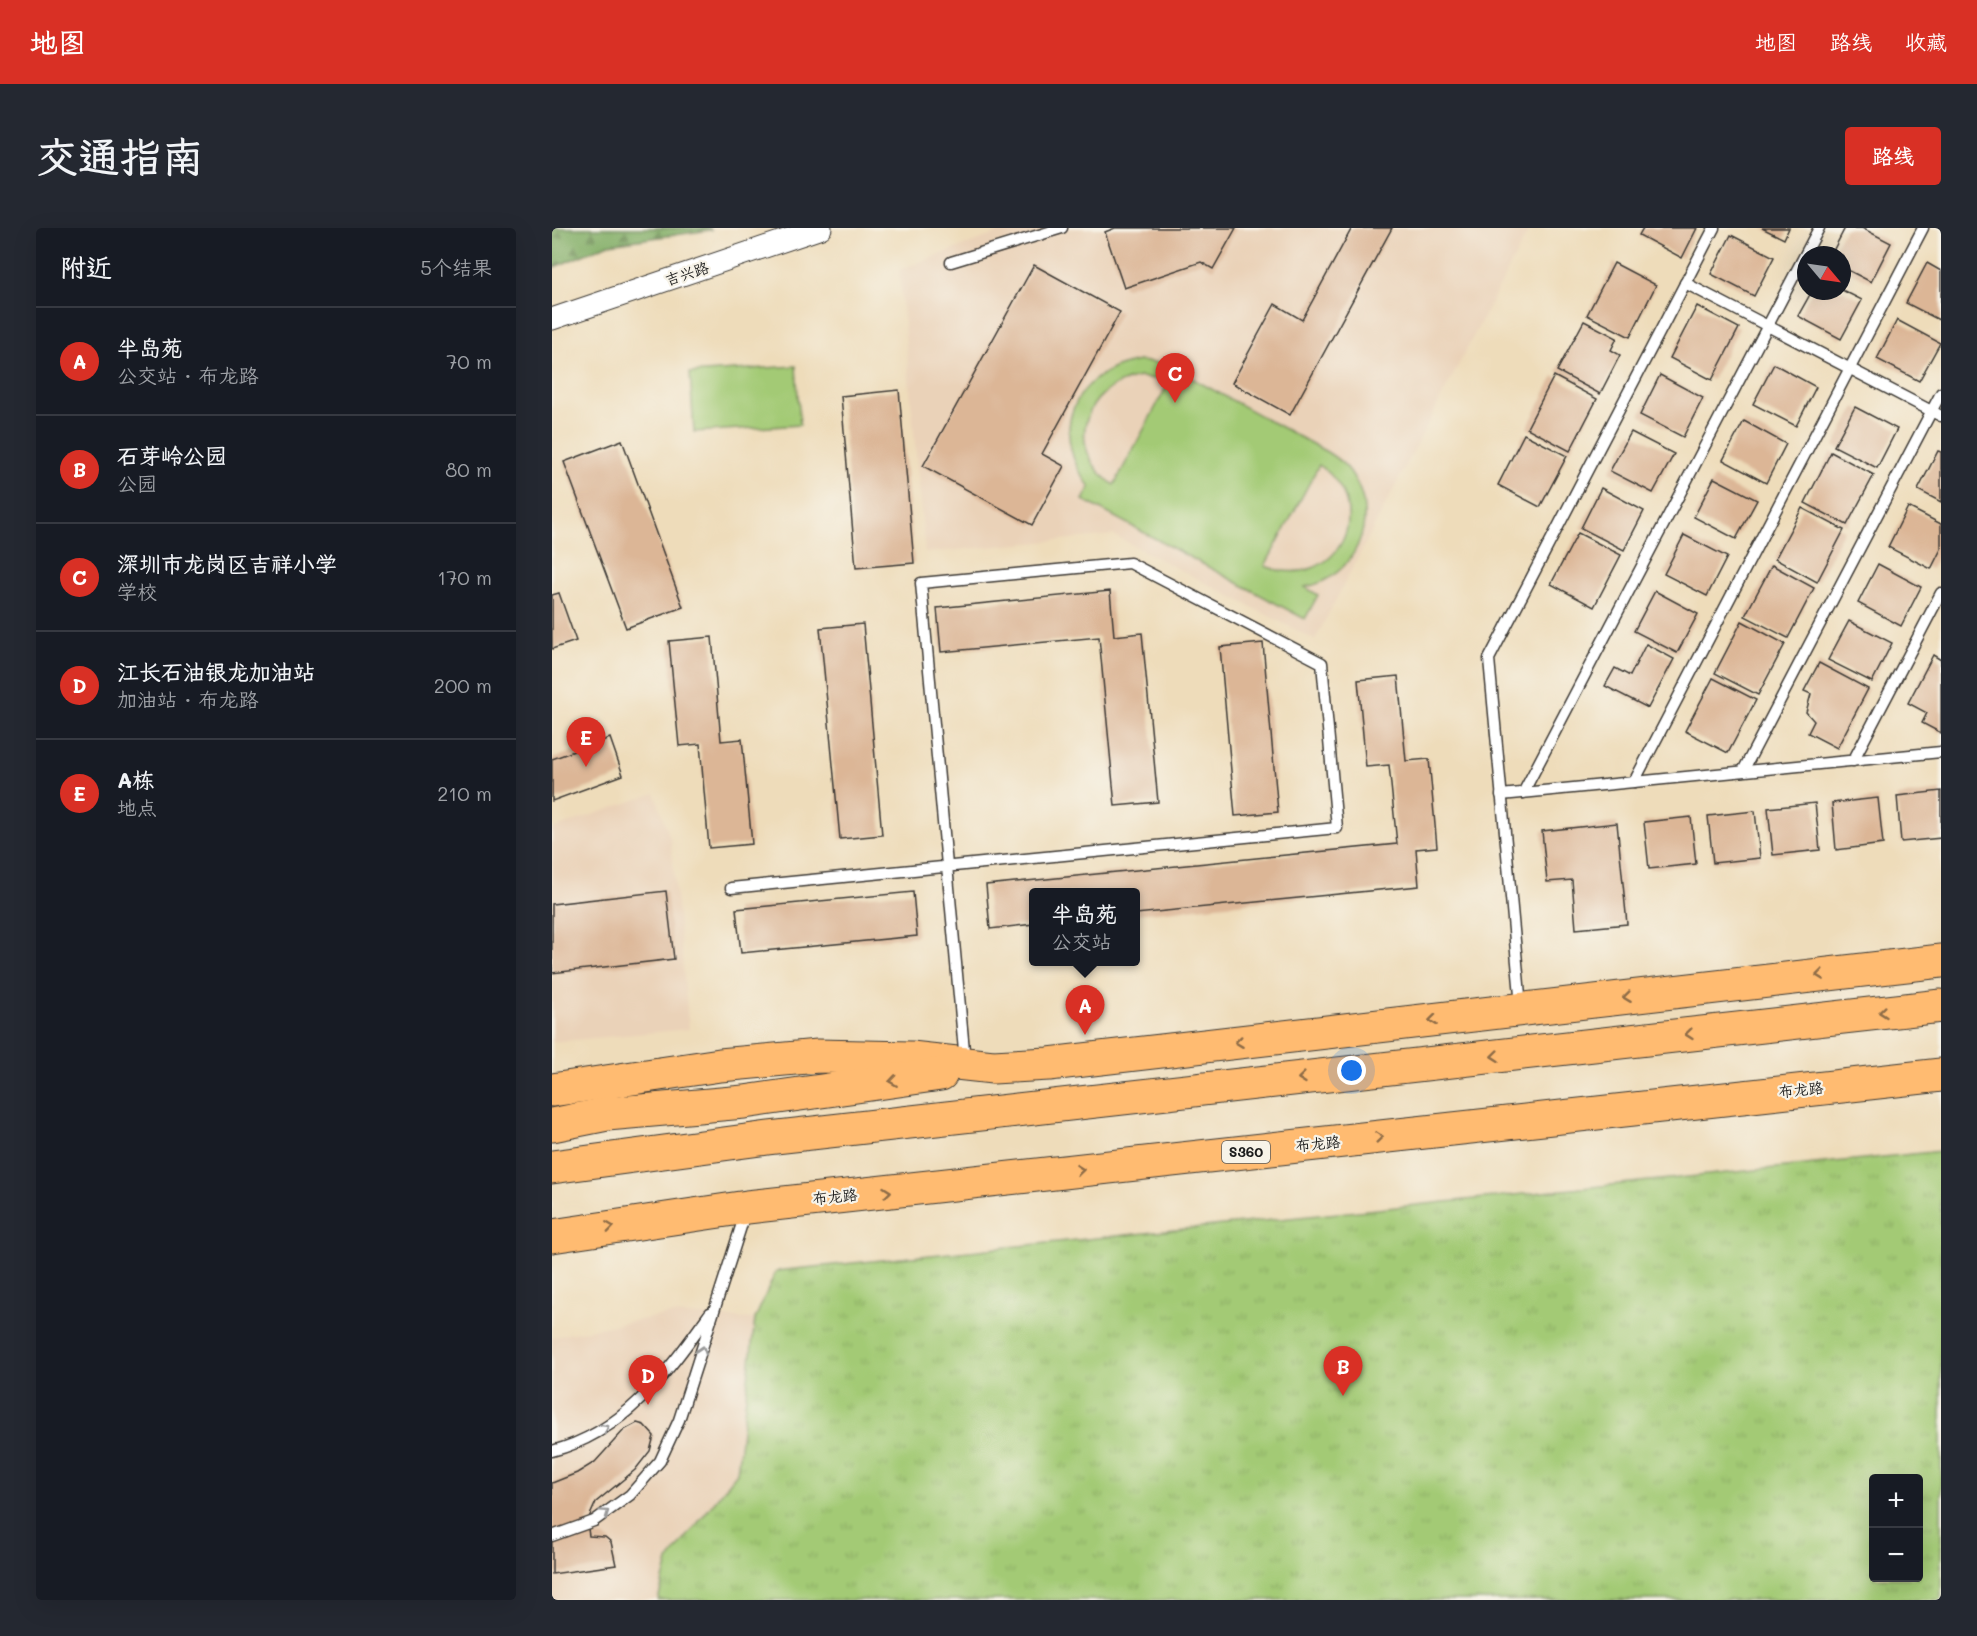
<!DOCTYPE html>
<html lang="zh">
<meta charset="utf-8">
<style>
:root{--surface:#171b24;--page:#242831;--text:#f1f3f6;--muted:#9ea1a6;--line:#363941;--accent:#d93025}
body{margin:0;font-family:Mali,"LXGW WenKai TC",sans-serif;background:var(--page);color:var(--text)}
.controls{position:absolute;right:18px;bottom:18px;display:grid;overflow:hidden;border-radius:6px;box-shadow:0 6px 24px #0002}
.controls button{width:54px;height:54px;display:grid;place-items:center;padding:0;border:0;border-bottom:2px solid var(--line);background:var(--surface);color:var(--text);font:30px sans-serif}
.compass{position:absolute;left:1245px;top:18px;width:54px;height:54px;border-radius:50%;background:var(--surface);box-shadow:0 6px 24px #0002;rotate:119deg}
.you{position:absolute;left:800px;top:843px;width:21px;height:21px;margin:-15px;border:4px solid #fff;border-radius:50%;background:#1a73e8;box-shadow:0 0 0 9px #1a73e833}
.badge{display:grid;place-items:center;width:39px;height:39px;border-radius:50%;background:var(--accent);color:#fff;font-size:20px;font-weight:700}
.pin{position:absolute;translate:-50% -50px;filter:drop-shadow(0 2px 3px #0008)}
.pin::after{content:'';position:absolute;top:32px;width:21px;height:18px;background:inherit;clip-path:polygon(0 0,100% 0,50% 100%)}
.popup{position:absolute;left:477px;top:660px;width:111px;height:78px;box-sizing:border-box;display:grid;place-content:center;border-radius:6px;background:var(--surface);filter:drop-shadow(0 2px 4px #0005);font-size:20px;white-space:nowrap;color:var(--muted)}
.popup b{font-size:22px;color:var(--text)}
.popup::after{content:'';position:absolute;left:50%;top:100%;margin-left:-12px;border:12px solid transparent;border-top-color:var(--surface)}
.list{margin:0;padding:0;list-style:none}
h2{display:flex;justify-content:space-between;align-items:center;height:78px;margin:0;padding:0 24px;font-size:26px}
h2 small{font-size:20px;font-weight:400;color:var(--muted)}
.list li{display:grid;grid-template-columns:39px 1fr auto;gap:18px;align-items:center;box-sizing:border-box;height:108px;padding:0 24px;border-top:2px solid var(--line)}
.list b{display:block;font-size:22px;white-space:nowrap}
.list p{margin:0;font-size:20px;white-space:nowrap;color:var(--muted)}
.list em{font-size:20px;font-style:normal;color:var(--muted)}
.map{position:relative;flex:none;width:1389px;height:1372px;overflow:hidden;border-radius:6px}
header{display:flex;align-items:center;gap:36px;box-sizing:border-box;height:84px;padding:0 30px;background:var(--accent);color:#fff}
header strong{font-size:28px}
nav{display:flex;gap:33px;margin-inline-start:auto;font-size:21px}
.intro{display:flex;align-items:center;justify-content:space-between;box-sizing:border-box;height:144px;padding:0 36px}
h1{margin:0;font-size:42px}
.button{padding:15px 27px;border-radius:6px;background:var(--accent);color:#fff;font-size:21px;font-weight:700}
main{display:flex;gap:36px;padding:0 36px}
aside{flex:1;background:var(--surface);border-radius:6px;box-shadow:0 6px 24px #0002}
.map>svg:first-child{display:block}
.built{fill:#ead2b8}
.forest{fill:url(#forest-firs);stroke:#4f6541;stroke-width:1.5}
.park{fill:url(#park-tufts);stroke:#607348;stroke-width:1.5;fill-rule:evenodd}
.pitch{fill:#a3ca75;stroke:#607348;stroke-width:1.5;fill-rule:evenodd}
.building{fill:#dcb696}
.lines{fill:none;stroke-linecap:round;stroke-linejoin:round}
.service-casing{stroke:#3c3934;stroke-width:13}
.minor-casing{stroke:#3c3934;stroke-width:23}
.primary-casing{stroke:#3c3934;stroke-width:35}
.service{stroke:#fff;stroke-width:10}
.minor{stroke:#fff;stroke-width:21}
.primary{stroke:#ffbb71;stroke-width:33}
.oneway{stroke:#8e6c46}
.oneway2{stroke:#999}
.labels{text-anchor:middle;stroke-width:4.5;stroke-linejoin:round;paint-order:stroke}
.shield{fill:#f7f3e8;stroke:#5e5c59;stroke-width:1.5}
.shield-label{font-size:14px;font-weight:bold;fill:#1c1c1c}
.street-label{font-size:15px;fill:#1c1c1c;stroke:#f7f3e8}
</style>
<header>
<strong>地图</strong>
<nav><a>地图</a><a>路线</a><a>收藏</a></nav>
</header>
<div class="intro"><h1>交通指南</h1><a class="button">路线</a></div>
<main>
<aside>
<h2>附近<small>5个结果</small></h2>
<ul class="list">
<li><span class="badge">A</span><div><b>半岛苑</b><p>公交站 · 布龙路</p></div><em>70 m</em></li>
<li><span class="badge">B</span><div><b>石芽岭公园</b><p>公园</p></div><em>80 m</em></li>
<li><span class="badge">C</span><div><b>深圳市龙岗区吉祥小学</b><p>学校</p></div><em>170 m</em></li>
<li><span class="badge">D</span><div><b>江长石油银龙加油站</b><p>加油站 · 布龙路</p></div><em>200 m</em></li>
<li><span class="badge">E</span><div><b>A栋</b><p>地点</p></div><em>210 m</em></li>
</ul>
</aside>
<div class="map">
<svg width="1389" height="1372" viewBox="0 0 1389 1372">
<defs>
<pattern id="forest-firs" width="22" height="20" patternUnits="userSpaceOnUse" patternTransform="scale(1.5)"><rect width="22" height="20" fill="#82ae66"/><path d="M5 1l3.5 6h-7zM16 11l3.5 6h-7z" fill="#6a8d53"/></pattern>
<pattern id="park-tufts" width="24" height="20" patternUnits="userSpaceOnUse" patternTransform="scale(1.5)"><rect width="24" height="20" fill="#a3ca75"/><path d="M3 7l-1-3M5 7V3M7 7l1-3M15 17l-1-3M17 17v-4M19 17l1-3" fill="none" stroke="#8cad65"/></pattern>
</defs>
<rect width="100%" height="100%" fill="#f7f3e8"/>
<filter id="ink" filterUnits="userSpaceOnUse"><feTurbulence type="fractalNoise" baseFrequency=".0167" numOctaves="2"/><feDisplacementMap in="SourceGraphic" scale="12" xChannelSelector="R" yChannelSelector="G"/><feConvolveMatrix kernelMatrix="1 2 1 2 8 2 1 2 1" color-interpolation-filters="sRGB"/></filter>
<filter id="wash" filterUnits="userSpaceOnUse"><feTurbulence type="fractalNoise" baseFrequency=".008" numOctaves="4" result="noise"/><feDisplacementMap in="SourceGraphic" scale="24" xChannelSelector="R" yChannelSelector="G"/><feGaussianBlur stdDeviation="1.35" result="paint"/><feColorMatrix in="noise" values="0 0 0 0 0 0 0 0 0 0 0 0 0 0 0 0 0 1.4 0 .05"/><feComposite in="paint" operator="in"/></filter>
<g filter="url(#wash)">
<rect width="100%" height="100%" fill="#eedcba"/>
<g class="built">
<polygon points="459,0 978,0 763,412 561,307 373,325 347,42"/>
<polygon points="103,565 119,613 137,801 0,814 0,601"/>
<polygon points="118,1086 203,1091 185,1245 116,1333 106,1372 0,1372 0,1109"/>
</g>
<polygon class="forest" points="0,0 158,0 159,2 57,16 0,40"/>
<path class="park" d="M1389,923V1372H106L116,1333L185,1245L203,1091L224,1043ZM1322,1250H1366V1350H1322Z"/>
<g class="pitch">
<path d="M587,133L606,135L623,141L775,224C786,231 796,238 802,250C828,292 802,351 753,359L766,367L753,391L531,272L538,259C495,205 521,144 587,133ZM588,149L603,151L616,156L562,257C512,222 529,159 588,149ZM767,237C829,281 783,366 713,338Z"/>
<polygon points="244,138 248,197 142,204 138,145"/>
</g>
<g id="blocks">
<g class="building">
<polygon points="563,0 684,0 661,41 649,34 572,60 553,4"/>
<polygon points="800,0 840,0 738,187 680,155 723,76 750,92"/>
<polygon points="1091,0 1145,0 1130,30 1087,7"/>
<polygon points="1210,0 1237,0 1232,11"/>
<polygon points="1293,0 1310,0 1339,15 1319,54 1290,39 1290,27 1279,27"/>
<polygon points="1179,7 1222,29 1202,68 1159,46"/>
<polygon points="1062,35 1104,57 1078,109 1035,87"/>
<polygon points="1375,35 1389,43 1389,93 1354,75"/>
<polygon points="482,37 568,84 490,226 512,238 480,297 371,238"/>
<polygon points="1290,62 1310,72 1289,111 1246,88 1260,63"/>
<polygon points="1145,78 1187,100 1160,152 1118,130"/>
<polygon points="1345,92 1388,115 1367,153 1325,131"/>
<polygon points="1032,93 1065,110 1059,122 1068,127 1048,166 1005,143"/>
<polygon points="1222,136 1264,159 1244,198 1201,176"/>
<polygon points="1108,147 1151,170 1131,209 1088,187"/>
<polygon points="1002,148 1045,171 1018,223 975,200"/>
<polygon points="347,162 362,335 304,340 289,168"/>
<polygon points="1303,179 1345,201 1325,240 1282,218"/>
<polygon points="1192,193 1234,216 1214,255 1171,232"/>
<polygon points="1079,204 1122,226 1101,265 1058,243"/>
<polygon points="972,206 1015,228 988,279 946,257"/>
<polygon points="70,212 131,379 74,400 12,234"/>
<polygon points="1386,223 1389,224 1389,274 1366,262"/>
<polygon points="1279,224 1322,247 1295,297 1253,275"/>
<polygon points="1162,250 1205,272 1184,311 1142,289"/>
<polygon points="1049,260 1092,283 1072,322 1029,300"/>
<polygon points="1356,279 1389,296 1389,321 1379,341 1336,319"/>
<polygon points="1250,280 1292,302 1265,354 1223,331"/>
<polygon points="1026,305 1069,327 1042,379 999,356"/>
<polygon points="1132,307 1175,329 1155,368 1112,346"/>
<polygon points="1326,336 1369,359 1349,398 1306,375"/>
<polygon points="1220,337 1262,360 1236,410 1193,388"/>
<polygon points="558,363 562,408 590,405 606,574 563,578 547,409 389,424 385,380"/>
<polygon points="1103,363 1146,386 1125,425 1082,403"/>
<polygon points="7,365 24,413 0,421 0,367"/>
<polygon points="1190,393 1233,416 1206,467 1163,445"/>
<polygon points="1297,393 1340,415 1320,454 1276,432"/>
<polygon points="311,396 330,607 288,611 268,400"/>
<polygon points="160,409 169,513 190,511 200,616 157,620 148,516 127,518 117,413"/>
<polygon points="711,415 726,584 683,588 668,419"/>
<polygon points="1094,416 1122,431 1096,480 1053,458 1063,440 1078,448"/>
<polygon points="1381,427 1389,432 1389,505 1370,495 1375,485 1356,475"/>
<polygon points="1267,435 1316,461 1285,520 1256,505 1262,493 1254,484 1259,466 1252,463"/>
<polygon points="846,448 854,533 877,531 885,619 864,621 867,658 584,686 584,664 482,664 482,696 438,701 434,657 845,616 837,537 814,539 806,452"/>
<polygon points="1161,450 1204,472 1176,525 1133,503"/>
<polygon points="58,510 71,547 0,573 0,531"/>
<polygon points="1389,563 1389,610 1349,614 1345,568"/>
<polygon points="1326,570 1331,616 1284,622 1280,575"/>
<polygon points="1263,575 1268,622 1221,627 1216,580"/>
<polygon points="1203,583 1208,630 1161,635 1156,588"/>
<polygon points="1139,589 1144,636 1097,641 1092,594"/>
<polygon points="1065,595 1075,696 1024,701 1020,652 995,654 990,603"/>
<polygon points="114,663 122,731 0,745 0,676"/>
<polygon points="361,664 365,708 189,725 184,681"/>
<polygon points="85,1195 92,1197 102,1208 98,1223 83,1242 44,1274 35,1294 37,1308 53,1309 59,1314 64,1337 0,1346 0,1255 25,1245 43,1234 72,1202"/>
</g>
</g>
</g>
<g filter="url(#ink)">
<use href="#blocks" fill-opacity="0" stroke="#3c3934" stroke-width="1.5"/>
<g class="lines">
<g class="service-casing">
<g id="service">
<polyline points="399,34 510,0"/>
<polyline points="1133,55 1389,188"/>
<polyline points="1301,533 1389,365"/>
<polyline points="1191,543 1389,165"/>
<polyline points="1082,554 1371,0"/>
<polyline points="971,565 1267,0"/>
<polyline points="949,567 1389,524"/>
<path d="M179,660C381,640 583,620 785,600L770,435L578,335L369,355L413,833"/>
<polyline points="969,778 937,431 1162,0"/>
<path d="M0,1223C74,1204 116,1143 158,1085"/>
<polyline points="0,1308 42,1293 78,1267 108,1233 127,1192 194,983"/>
</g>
</g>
<g class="minor-casing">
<polyline id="minor" points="0,91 269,0"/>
</g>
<g class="primary-casing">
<g id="primary">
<polyline points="0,862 168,837 266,828 359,830 441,839 497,836 1389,733"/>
<polyline points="0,897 55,886 192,874 389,846"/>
<polyline points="0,939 216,910 1389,778"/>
<polyline points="0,1008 195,979 1389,847"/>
</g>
</g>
<use href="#service" class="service"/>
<use href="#minor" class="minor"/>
<use href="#primary" class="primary"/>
</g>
<defs><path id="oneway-chevron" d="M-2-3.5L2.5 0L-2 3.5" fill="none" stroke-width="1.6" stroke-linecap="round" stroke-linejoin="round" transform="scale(1.5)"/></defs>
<g class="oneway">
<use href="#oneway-chevron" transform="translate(1268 747) rotate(173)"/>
<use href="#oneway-chevron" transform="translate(1075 769) rotate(173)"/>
<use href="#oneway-chevron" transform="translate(1331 784) rotate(174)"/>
<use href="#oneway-chevron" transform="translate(881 792) rotate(173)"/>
<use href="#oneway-chevron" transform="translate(1137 806) rotate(174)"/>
<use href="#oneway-chevron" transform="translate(687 814) rotate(173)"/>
<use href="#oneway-chevron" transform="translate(943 828) rotate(174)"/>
<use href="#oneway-chevron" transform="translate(750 850) rotate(174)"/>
<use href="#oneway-chevron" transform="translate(341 853) rotate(172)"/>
<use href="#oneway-chevron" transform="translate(827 909) rotate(-6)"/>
<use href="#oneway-chevron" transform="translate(528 942) rotate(-6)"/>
<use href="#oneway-chevron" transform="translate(335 964) rotate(-6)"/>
<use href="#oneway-chevron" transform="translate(58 999) rotate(-8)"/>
</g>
<g class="oneway2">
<use href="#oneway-chevron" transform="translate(150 1122) rotate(-72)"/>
<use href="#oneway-chevron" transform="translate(53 1200) rotate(-30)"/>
<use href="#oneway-chevron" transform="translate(53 1285) rotate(-35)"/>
</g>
</g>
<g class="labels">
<rect class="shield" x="670" y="913" width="48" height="22" rx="4.5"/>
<g class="shield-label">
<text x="694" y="929">S360</text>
</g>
<g class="street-label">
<text transform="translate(135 46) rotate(-18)" y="5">吉兴路</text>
<text transform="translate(1249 862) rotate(-6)" y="5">布龙路</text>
<text transform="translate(766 916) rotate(-6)" y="5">布龙路</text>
<text transform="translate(283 969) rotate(-6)" y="5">布龙路</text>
</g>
</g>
</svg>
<div class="controls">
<button>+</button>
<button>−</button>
</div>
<svg class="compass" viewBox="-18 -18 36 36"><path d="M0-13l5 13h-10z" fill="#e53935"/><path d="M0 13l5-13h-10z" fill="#9ea1a6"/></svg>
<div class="you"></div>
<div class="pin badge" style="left:533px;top:807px">A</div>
<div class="popup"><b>半岛苑</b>公交站</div>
<div class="pin badge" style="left:791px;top:1168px">B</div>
<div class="pin badge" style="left:623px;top:175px">C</div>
<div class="pin badge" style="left:96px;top:1177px">D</div>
<div class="pin badge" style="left:34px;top:539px">E</div>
</div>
</main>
